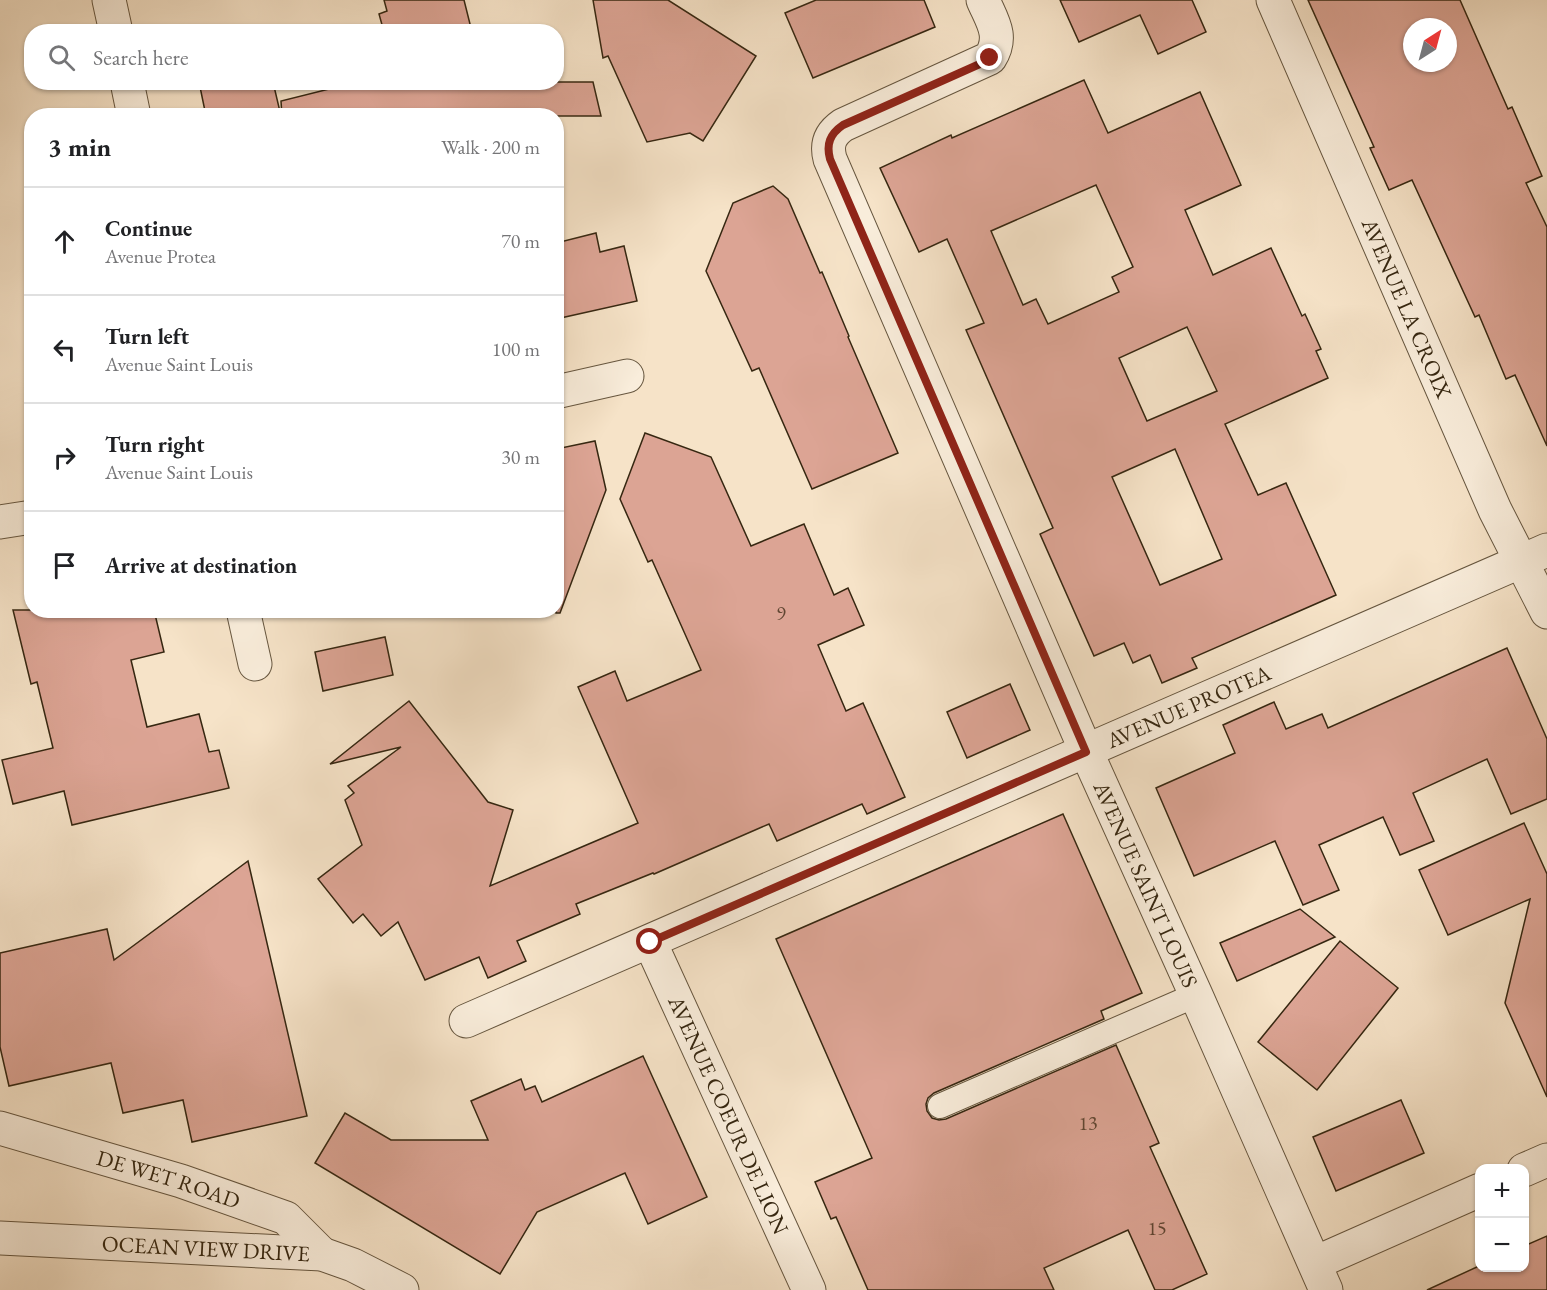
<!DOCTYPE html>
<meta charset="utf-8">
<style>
:root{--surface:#fff;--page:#f2f2f2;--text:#202124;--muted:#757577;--line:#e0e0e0}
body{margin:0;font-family:"EB Garamond",serif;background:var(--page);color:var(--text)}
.controls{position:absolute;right:18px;bottom:18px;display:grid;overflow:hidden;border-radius:12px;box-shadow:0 2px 4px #0004}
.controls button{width:54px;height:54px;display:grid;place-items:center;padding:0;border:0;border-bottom:2px solid var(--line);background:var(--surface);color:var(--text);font:30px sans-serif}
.compass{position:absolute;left:1403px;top:18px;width:54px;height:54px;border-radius:50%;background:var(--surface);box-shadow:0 2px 4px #0004;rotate:36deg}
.stop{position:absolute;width:18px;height:18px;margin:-14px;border:4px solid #8f2418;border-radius:50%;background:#fff}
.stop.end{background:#8f2418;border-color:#fff;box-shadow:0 2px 6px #0008}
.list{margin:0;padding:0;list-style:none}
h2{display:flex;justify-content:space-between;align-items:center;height:78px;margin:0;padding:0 24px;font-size:26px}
h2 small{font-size:20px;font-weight:400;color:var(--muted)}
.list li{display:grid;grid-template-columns:39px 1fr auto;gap:18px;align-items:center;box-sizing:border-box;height:108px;padding:0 24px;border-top:2px solid var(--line)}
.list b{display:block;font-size:22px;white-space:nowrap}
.list p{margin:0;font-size:20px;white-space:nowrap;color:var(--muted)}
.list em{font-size:20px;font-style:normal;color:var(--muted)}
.icon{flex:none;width:33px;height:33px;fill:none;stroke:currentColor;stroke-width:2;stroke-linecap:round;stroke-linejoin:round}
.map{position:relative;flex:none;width:1547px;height:1290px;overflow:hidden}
.search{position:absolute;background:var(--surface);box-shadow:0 2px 4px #0004;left:24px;top:24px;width:540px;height:66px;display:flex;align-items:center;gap:15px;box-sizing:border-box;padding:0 21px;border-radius:24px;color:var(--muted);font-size:22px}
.panel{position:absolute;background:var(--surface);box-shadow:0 2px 4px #0004;left:24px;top:108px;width:540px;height:510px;border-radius:24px}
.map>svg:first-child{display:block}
.building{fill:#dca494;stroke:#362711;stroke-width:1.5;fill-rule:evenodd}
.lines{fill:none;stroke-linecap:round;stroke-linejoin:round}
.lane-casing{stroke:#66563f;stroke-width:26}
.street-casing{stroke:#66563f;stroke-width:35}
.lane{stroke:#f9eddb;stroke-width:24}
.street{stroke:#f9eddb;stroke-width:33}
.route{stroke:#8f2418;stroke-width:8}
.labels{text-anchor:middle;stroke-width:4.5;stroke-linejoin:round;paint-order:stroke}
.number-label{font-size:20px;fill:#604632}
.street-label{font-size:22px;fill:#362711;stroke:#f9eddb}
</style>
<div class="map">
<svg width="1547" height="1290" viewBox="0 0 1547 1290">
<rect width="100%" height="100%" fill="#f6e3c8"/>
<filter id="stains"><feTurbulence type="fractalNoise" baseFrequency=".00333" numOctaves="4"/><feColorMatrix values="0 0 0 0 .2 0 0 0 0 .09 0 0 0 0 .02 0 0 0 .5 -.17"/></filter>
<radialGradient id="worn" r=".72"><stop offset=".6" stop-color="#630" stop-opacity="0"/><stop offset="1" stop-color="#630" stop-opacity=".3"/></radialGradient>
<g class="building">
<polygon points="384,0 464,0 472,32 384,32 379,14 387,11"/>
<polygon points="593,0 668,0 756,56 703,141 690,133 647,142 608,56 603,58"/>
<polygon points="816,0 924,0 935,27 813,78 785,13"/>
<polygon points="1060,0 1192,0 1206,32 1158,54 1140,15 1079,42"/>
<path d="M1308,0H1460L1508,109L1512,107L1542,176L1526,183L1547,227V446L1515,375L1506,379L1479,315L1475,317L1412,180L1389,190L1370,148L1374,147ZM1412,27H1448V63H1412Z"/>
<path d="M1084,80L1108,133L1200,92L1241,185L1185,210L1213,275L1271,248L1302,316L1305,314L1321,349L1316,351L1328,378L1225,424L1258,495L1286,483L1336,595L1192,658L1197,668L1162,683L1150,655L1133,663L1124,643L1094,656L1040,534L1053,528L966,330L984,323L947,239L919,252L880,168L951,135L952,138ZM1096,185L1133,267L1112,277L1119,292L1048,324L1036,299L1023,305L991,231ZM1187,327L1217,391L1147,421L1119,358ZM1175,449L1222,559L1160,585L1112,477Z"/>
<polygon points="199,82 273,82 281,116 206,116"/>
<polygon points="357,82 593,82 601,116 282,116 281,101"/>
<polygon points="773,186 788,199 820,273 822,272 849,336 848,337 898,453 812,489 759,368 752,371 706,271 733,203"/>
<polygon points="596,233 600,252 624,246 637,301 556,319 556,243"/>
<polygon points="645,433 711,457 751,546 804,524 834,595 848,588 864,625 818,645 846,711 863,703 905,797 867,814 862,804 777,841 769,824 654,874 653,873 576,904 580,914 517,941 526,961 488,978 479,957 425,980 398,922 381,936 363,914 353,923 318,879 362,845 345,800 354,793 348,786 401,747 330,764 409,701 488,802 513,810 490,886 638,823 578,687 615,671 627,701 701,670 652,560 648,562 620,499"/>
<polygon points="595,441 606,490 560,613 556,613 556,449"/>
<polygon points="13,610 154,610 164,652 131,660 147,727 199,714 209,752 219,750 229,788 72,825 64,791 13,804 2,760 53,748 37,682 31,684"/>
<polygon points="385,637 393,675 323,691 315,652"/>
<polygon points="1507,648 1547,739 1547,799 1511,814 1487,759 1413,793 1434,841 1400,855 1383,817 1319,845 1339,890 1303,905 1275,841 1194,876 1156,788 1235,753 1223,725 1274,702 1286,729 1322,714 1328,728"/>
<polygon points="1010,684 1030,730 967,758 947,712"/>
<polygon points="1063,814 1142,993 1101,1011 1104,1019 934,1093 928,1098 926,1104 927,1111 932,1118 939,1120 946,1119 1116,1045 1159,1143 1150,1147 1207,1274 1172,1290 1155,1290 1128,1230 1044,1268 1054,1290 868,1290 836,1217 831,1219 815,1182 872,1158 776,939"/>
<polygon points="1524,823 1547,874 1547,1097 1505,1003 1530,899 1448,935 1419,870"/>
<polygon points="248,861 307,1116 192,1142 183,1100 123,1113 111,1063 9,1086 0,1047 0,953 107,929 114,960"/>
<polygon points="1300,909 1335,937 1237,981 1220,943"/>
<polygon points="1340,941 1398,988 1317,1090 1258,1042"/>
<polygon points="643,1056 707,1197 648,1224 625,1173 537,1212 500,1274 315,1163 345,1113 391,1140 488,1140 471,1101 521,1079 525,1090 535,1086 542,1102"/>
<polygon points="1401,1100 1424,1153 1336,1191 1313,1137"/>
<polygon points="1547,1236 1547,1290 1427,1290 1479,1266 1524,1268 1524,1246"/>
</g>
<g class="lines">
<g class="lane-casing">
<polyline id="lane" points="940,1106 1196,995"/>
</g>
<g class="street-casing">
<g id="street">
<polyline points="109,0 116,32"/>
<path id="s1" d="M983,0C992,21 1004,36 990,58L843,125C830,134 826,144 830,159L1086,751L1196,995L1326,1290"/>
<path id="s2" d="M1273,0L1495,510L1547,612"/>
<polyline points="127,82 134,116"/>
<polyline points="556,392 627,376"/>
<polyline points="0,522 32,517"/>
<polyline points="243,610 255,664"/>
<path id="s3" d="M650,942L809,1290"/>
<path id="s4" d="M466,1021L1547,550"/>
<path id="s5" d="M0,1128L181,1181L286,1218L322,1254"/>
<polyline points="1524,1170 1547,1160"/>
<path id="s6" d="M0,1238L322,1254L353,1265L402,1290"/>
<polyline points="1315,1263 1480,1190"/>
</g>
</g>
<use href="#lane" class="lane"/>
<use href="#street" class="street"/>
</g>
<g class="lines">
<path class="route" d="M650,942L1086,752L830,159C826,144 830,134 843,125L982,63L990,58"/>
</g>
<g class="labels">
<g class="number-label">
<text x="781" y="620">9</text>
<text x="1088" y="1130">13</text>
<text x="1157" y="1235">15</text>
</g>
<g class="street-label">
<text dy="8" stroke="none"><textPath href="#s2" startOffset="336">AVENUE LA CROIX</textPath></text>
<text dy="8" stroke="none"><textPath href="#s4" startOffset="788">AVENUE PROTEA</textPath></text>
<text dy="8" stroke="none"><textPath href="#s1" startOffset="1054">AVENUE SAINT LOUIS</textPath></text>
<text dy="8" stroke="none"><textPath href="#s3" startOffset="190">AVENUE COEUR DE LION</textPath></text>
<text dy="8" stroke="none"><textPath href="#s5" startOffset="176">DE WET ROAD</textPath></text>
<text dy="8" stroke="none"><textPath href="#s6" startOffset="206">OCEAN VIEW DRIVE</textPath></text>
</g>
</g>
<rect width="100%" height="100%" filter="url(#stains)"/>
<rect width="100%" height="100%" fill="url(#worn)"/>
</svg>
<div class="controls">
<button>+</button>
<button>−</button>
</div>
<svg class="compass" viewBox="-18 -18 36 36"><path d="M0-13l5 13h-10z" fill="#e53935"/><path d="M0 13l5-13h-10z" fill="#757577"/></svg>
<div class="stop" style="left:650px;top:942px"></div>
<div class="stop end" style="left:990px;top:58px"></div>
<div class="search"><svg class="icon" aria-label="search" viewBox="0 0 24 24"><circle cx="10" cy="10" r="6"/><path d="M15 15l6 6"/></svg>Search here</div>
<section class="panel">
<h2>3 min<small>Walk · 200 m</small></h2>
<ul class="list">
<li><svg class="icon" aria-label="ahead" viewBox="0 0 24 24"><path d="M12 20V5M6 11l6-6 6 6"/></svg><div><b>Continue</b><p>Avenue Protea</p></div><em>70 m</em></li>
<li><svg class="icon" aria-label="left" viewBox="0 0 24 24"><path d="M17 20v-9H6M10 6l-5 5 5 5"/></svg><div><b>Turn left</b><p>Avenue Saint Louis</p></div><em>100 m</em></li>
<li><svg class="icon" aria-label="right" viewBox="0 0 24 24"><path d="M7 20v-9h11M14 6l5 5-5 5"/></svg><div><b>Turn right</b><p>Avenue Saint Louis</p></div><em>30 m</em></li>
<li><svg class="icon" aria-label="arrive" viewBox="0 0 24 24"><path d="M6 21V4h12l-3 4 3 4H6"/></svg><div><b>Arrive at destination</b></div></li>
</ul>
</section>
</div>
